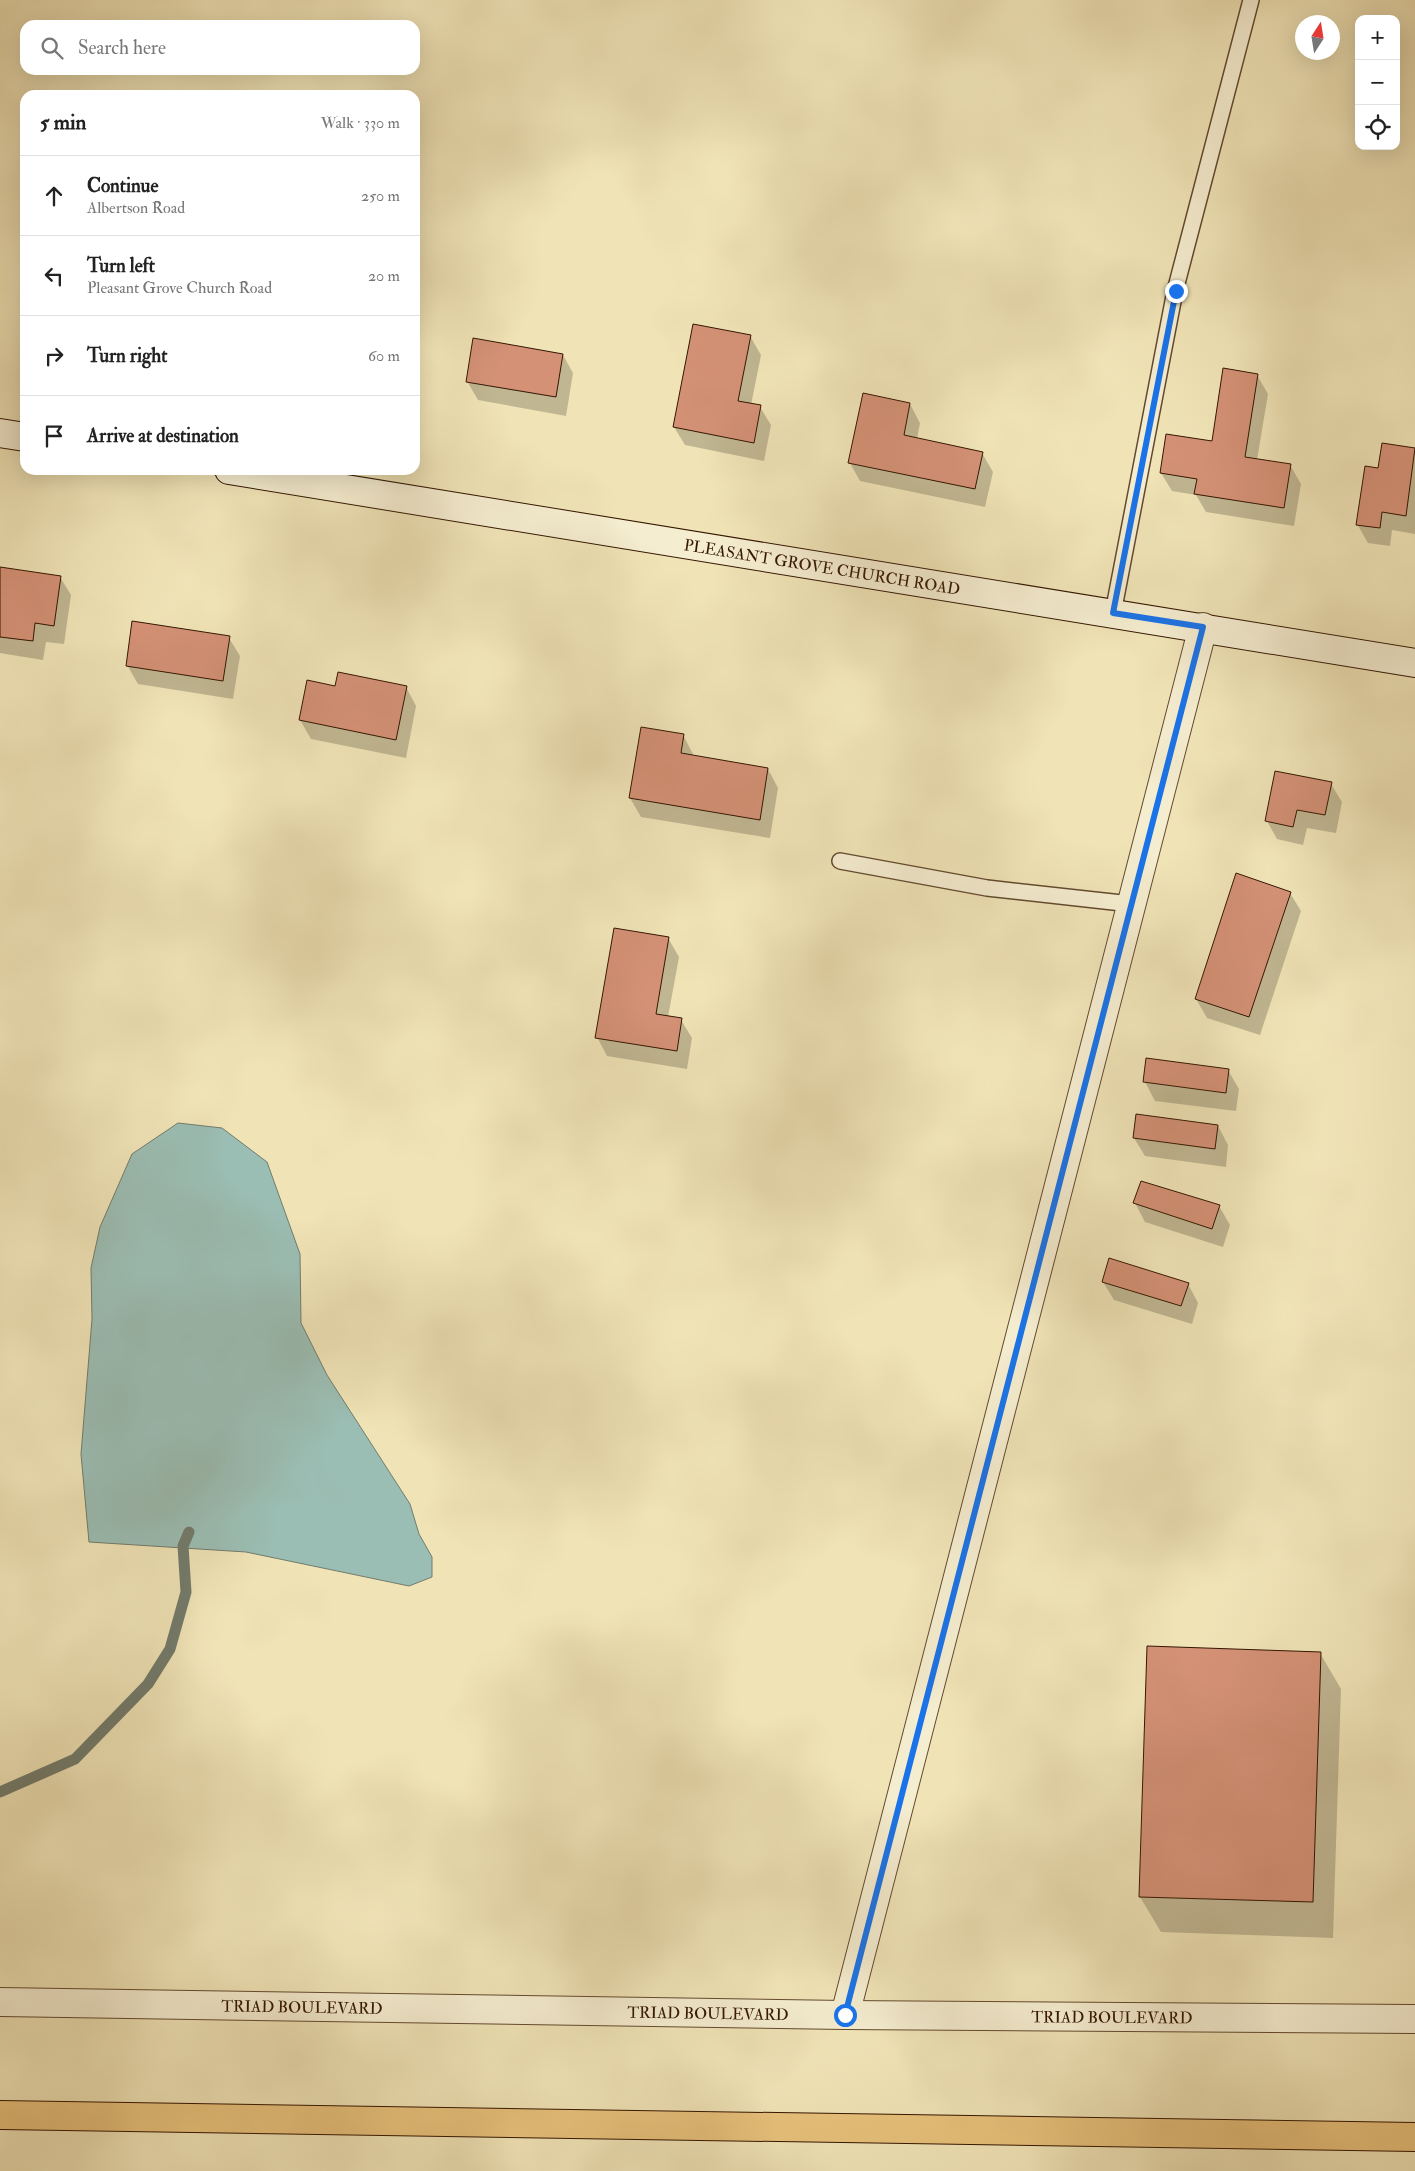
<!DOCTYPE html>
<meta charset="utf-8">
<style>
:root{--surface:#fff;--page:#f2f2f2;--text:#222;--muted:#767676;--line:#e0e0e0}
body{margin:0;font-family:"IM FELL Double Pica",serif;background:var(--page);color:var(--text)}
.controls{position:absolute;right:15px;top:15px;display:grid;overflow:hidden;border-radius:10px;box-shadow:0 5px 20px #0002}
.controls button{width:45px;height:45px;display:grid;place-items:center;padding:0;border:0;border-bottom:1px solid var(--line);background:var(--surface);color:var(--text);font:25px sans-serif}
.compass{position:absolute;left:1295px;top:15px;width:45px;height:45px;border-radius:50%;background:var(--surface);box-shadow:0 5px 20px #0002;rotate:12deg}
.stop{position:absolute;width:15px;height:15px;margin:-11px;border:4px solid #1a73e8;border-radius:50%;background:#fff}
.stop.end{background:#1a73e8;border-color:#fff;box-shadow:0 1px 5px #0008}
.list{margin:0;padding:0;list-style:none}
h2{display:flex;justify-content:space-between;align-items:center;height:65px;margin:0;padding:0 20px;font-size:21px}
h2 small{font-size:16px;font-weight:400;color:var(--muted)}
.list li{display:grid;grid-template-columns:32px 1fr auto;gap:15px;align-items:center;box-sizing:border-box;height:80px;padding:0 20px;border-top:1px solid var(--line)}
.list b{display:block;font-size:19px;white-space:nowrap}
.list p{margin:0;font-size:16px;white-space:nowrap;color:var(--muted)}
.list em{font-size:16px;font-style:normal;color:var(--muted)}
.icon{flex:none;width:28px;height:28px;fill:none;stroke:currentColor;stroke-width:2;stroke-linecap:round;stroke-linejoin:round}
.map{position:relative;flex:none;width:1415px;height:2171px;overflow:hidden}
.search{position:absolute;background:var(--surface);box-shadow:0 5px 20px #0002;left:20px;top:20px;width:400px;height:55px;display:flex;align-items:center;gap:12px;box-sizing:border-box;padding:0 18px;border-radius:15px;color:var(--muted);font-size:19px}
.panel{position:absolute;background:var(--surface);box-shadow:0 5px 20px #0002;left:20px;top:90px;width:400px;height:385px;border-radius:15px}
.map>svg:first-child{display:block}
.water{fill:#9bbeb4;stroke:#727b6c}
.shadow{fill:#0003}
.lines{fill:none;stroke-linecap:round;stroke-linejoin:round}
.stream{stroke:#727b6c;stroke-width:11}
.building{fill:#d49176;stroke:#341601}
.lane-casing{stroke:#634a2e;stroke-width:18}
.street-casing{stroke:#634a2e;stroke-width:30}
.secondary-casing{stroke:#341601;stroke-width:30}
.highway-casing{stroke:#341601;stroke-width:30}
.lane{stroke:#f5edd0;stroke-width:15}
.street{stroke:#f5edd0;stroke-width:28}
.secondary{stroke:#f5edd0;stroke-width:28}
.highway{stroke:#e8c27c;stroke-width:28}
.route{stroke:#1a73e8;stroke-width:6}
.labels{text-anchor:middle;stroke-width:4;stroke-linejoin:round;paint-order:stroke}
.street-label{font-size:16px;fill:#341601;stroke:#f5edd0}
</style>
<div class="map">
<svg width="1415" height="2171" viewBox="0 0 1415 2171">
<rect width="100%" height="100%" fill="#f0e4b7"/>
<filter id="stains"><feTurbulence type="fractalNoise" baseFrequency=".004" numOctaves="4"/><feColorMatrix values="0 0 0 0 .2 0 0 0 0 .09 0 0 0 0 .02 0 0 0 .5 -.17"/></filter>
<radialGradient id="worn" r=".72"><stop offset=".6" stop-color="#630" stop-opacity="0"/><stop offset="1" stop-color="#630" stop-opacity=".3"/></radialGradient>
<polygon class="water" points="178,1123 222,1128 267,1162 300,1254 301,1323 327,1375 410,1504 419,1534 432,1557 432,1577 409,1586 246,1552 89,1542 81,1454 92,1319 91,1268 100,1227 132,1154"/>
<g class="shadow">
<polygon points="750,336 761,355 751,405 760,407 771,425 764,461 685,445 674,427"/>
<polygon points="563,355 573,373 566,416 478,400 467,381"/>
<polygon points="1257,375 1268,394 1257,460 1290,465 1301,484 1294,526 1206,512 1196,495 1172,491 1161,473 1213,443"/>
<polygon points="910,404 920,423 917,439 982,453 993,472 985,507 860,481 850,463"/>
<polygon points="1383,445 1415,450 1415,534 1392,530 1390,546 1368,543 1357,524 1379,469"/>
<polygon points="0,568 60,577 71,595 64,644 46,642 43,660 0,653"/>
<polygon points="229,638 240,656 233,699 138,684 127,665"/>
<polygon points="336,687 406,687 416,706 406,758 311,739 300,720"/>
<polygon points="683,735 694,756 768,769 778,788 770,838 641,817 630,798"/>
<polygon points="1331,784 1342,802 1336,833 1307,828 1303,845 1277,839 1267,821"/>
<polygon points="1290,893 1301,911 1260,1035 1207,1018 1196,999"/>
<polygon points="668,938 679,957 668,1017 681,1020 692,1038 687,1069 607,1056 597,1037"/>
<polygon points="1228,1070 1239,1089 1236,1111 1155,1101 1145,1082"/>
<polygon points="1218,1126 1228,1145 1226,1167 1145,1156 1134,1138"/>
<polygon points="1135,1203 1219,1206 1230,1225 1223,1247 1145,1222"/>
<polygon points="1103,1282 1188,1284 1198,1303 1192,1324 1114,1300"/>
<polygon points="1320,1653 1341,1689 1333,1938 1161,1932 1140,1897"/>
</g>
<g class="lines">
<polyline class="stream" points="0,1792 75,1759 148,1684 170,1649 186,1592 183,1546 189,1532"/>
</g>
<g class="building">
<polygon points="693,324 751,335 738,401 761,405 754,443 673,427"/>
<polygon points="473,338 563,354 556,397 466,382"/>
<polygon points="1223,368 1258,374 1245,457 1291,464 1284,508 1194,494 1197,479 1160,473 1166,434 1212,441"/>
<polygon points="863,393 910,403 904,435 983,452 975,489 848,463"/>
<polygon points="1382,443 1415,448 1406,516 1382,512 1380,528 1356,525 1365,466 1378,468"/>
<polygon points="0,567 61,576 54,626 35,623 33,641 0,637"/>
<polygon points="132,621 230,636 223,681 126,666"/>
<polygon points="338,672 407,686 396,740 299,720 307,680 335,686"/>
<polygon points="641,727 684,734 681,753 768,768 760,820 629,798"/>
<polygon points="1275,771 1332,782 1325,815 1297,810 1293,827 1265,821"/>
<polygon points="1236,873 1291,892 1249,1017 1195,999"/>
<polygon points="614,928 669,937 656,1014 682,1018 677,1051 595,1038"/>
<polygon points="1146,1058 1229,1069 1226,1093 1143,1082"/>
<polygon points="1136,1114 1218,1125 1215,1149 1133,1138"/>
<polygon points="1141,1181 1220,1205 1212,1229 1133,1203"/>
<polygon points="1109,1258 1189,1283 1181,1306 1102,1282"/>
<polygon points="1147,1646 1321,1652 1313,1902 1139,1897"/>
</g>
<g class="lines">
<g class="lane-casing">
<g id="lane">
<polyline points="1113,613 1175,291 1251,0"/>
<polyline points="840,861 987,888 1131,904"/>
</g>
</g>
<g class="street-casing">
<g id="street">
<path id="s1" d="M0,2002L845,2015L1415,2019"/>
<polyline points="845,2015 1203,627"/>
</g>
</g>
<g class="secondary-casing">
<g id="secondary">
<polyline points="0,433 25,437"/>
<path id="s2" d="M229,470L1415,663"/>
</g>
</g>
<g class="highway-casing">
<polyline id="highway" points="0,2115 1415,2137"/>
</g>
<use href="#lane" class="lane"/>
<use href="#street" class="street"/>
<use href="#secondary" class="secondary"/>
<use href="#highway" class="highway"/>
</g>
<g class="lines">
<polyline class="route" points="845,2015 1203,627 1113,613 1176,291"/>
</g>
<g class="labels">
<g class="street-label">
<text dy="6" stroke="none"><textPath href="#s2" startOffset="601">PLEASANT GROVE CHURCH ROAD</textPath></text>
<text dy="6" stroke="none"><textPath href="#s1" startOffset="302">TRIAD BOULEVARD</textPath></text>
<text dy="6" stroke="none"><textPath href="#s1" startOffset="708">TRIAD BOULEVARD</textPath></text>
<text dy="6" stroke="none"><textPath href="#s1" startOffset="1112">TRIAD BOULEVARD</textPath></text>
</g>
</g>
<rect width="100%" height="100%" filter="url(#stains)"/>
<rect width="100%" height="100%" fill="url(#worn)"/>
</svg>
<div class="controls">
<button>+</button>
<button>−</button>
<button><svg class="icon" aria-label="locate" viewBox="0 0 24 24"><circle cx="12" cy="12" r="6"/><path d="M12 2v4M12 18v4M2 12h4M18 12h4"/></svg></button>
</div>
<svg class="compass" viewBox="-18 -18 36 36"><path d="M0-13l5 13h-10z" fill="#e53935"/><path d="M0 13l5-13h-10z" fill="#767676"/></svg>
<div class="stop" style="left:845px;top:2015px"></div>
<div class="stop end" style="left:1176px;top:291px"></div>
<div class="search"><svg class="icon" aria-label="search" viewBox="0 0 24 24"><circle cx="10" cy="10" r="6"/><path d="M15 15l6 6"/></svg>Search here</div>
<section class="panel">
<h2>5 min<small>Walk · 330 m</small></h2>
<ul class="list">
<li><svg class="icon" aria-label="ahead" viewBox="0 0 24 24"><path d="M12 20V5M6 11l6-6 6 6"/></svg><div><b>Continue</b><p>Albertson Road</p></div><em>250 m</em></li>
<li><svg class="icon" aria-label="left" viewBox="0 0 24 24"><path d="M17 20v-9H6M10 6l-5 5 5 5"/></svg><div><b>Turn left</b><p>Pleasant Grove Church Road</p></div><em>20 m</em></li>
<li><svg class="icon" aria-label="right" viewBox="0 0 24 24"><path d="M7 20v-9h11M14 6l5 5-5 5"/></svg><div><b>Turn right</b></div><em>60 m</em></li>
<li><svg class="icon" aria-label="arrive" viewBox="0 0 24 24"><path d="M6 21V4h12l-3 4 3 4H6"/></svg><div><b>Arrive at destination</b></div></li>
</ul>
</section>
</div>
